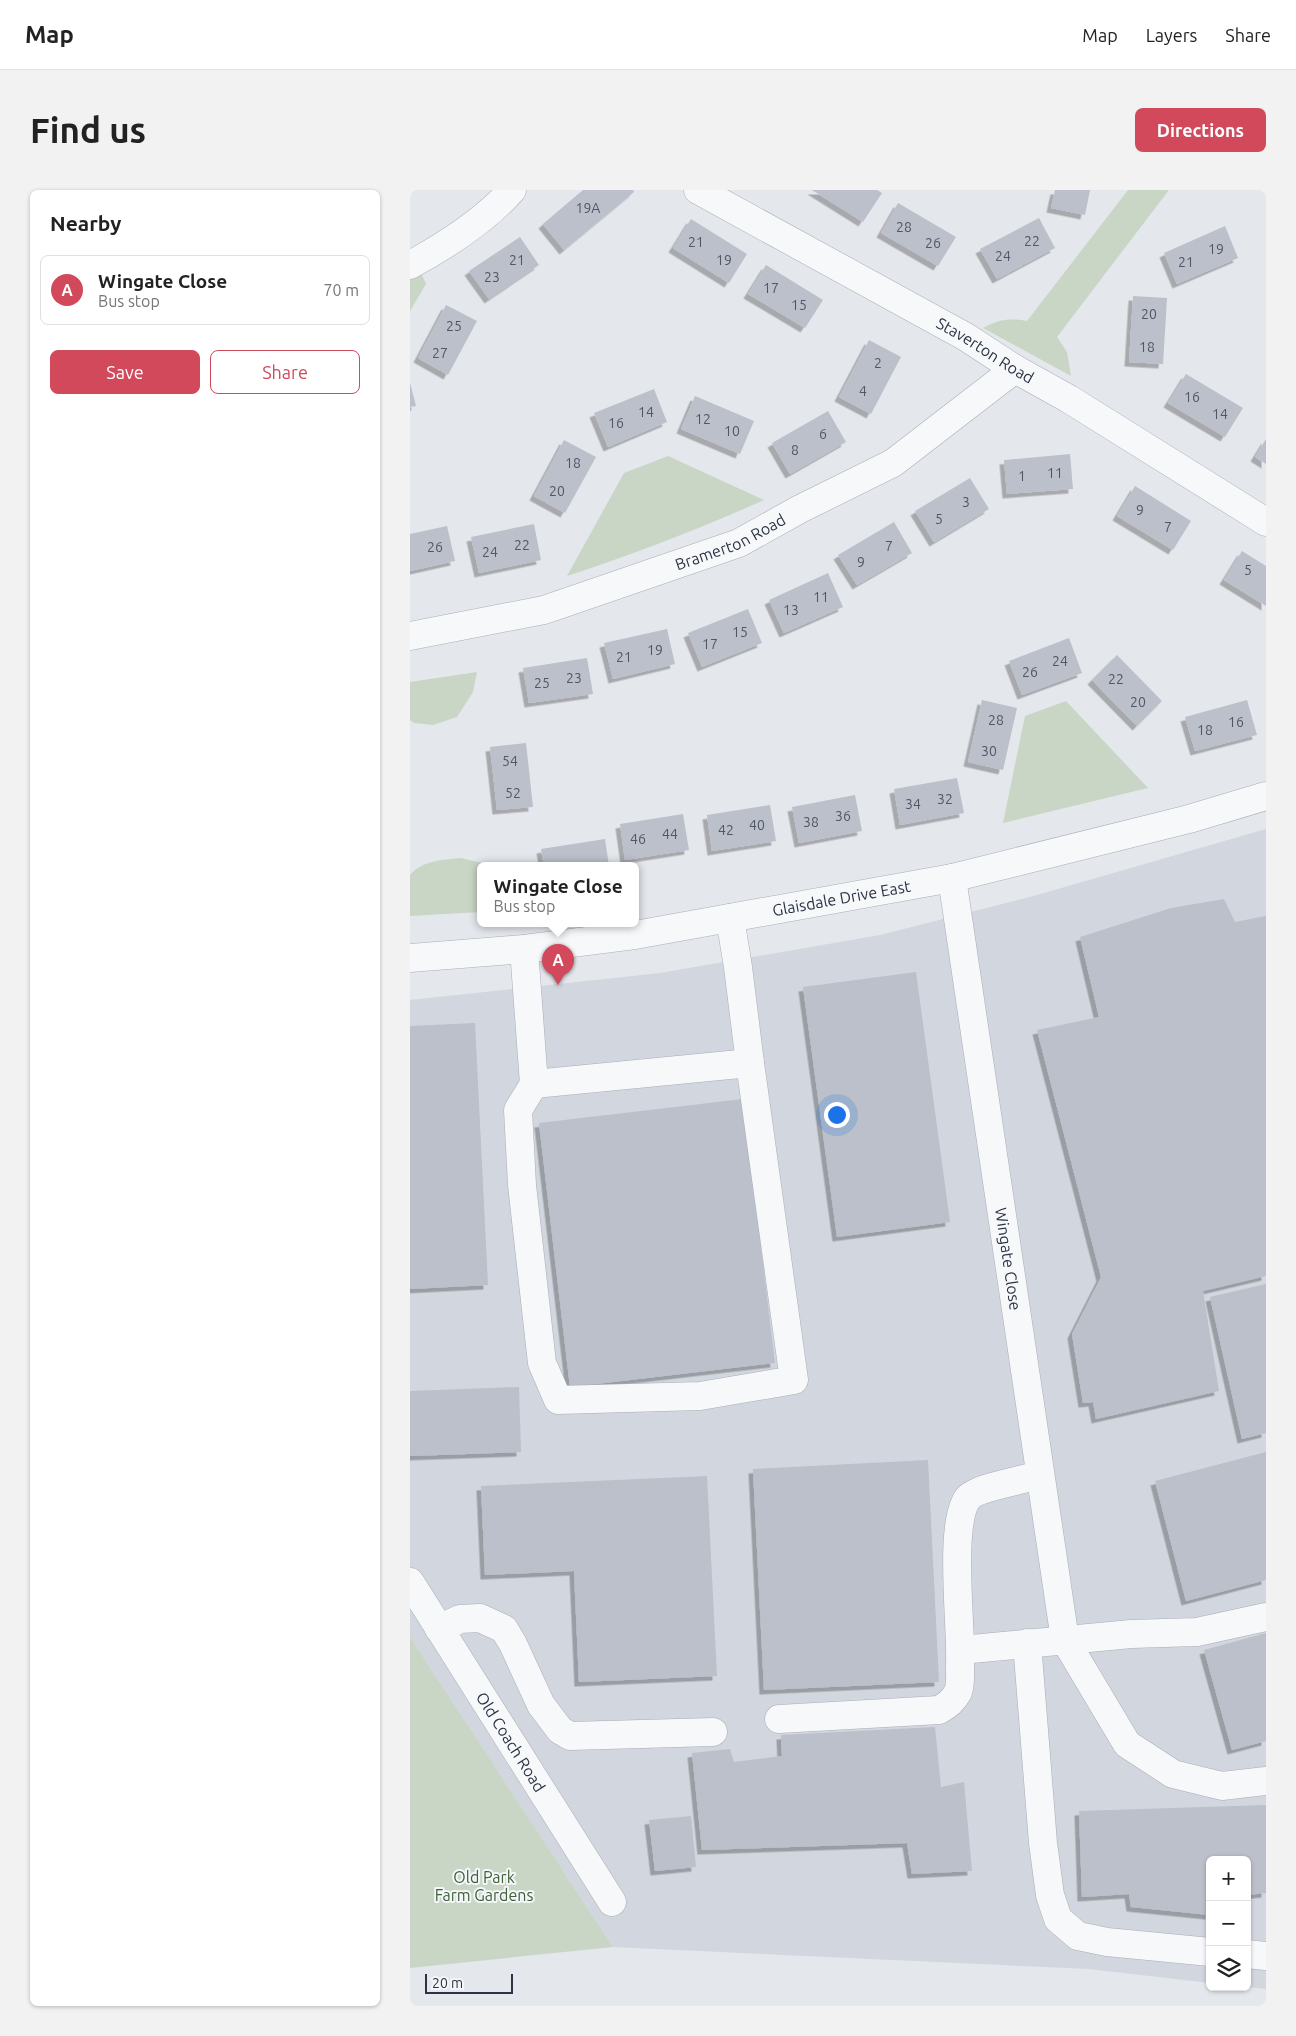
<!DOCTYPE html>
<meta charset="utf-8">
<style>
:root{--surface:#fff;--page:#f2f2f2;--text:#222;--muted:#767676;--line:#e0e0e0;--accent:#d1495b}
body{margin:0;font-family:Ubuntu,sans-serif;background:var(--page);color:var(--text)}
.controls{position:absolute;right:15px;bottom:15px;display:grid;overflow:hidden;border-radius:8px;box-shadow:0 1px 4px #0004}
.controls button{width:45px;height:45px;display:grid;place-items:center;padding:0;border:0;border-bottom:1px solid var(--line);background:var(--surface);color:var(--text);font:25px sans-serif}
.scale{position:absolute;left:15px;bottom:12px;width:88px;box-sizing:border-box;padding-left:5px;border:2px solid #2b3445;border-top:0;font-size:14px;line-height:18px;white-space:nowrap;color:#2b3445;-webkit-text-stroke:4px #f4f6f9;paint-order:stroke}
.you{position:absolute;left:426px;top:924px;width:18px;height:18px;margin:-12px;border:4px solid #fff;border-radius:50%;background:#1a73e8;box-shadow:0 0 0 8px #1a73e833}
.badge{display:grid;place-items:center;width:32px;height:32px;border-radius:50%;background:var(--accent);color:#fff;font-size:16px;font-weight:700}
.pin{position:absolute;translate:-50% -41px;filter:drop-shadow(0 1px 2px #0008)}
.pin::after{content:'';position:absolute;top:26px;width:18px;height:15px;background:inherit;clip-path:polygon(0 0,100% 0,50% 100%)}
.popup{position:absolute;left:67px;top:672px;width:162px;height:65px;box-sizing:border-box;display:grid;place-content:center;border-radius:8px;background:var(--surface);filter:drop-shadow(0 1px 4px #0005);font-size:16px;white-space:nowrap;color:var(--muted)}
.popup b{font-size:19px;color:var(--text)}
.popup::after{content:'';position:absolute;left:50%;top:100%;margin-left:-10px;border:10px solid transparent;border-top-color:var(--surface)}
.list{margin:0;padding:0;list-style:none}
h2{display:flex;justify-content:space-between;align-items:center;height:65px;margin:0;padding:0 20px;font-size:21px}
h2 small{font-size:16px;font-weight:400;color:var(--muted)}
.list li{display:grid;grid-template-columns:32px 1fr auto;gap:15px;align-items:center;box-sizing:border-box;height:70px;margin:0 10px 10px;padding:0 10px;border:1px solid var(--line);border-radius:8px}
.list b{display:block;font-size:19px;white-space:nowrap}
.list p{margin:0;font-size:16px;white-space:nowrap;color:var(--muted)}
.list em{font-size:16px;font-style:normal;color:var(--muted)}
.actions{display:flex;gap:10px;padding:15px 20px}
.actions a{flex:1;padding:11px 0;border:1px solid var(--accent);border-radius:8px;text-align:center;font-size:18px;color:var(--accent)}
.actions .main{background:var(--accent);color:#fff}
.icon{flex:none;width:28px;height:28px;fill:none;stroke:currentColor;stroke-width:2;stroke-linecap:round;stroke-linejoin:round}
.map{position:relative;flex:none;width:856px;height:1816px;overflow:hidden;border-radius:8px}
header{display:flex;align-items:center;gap:30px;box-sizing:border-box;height:70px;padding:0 25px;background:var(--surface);border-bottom:1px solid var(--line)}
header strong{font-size:24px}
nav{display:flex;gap:28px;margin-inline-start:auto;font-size:18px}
.intro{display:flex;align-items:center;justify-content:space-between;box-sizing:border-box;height:120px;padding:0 30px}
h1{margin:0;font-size:35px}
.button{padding:12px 22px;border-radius:8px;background:var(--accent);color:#fff;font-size:18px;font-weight:700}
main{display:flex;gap:30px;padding:0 30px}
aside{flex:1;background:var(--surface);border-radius:8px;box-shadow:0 1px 4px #0004}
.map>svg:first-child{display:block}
.built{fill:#d2d6de}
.green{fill:#c9d6c5}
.building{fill:#bbc0ca;filter:url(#shadow)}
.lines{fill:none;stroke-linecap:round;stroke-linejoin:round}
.minor-casing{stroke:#a9aeb7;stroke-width:29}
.minor{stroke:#f7f8fa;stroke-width:28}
.labels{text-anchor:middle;stroke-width:4;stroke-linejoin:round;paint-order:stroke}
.number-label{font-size:14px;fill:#4f5766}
.street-label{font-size:16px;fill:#2b3445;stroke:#f4f6f9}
.park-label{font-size:16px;fill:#3f6138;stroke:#f4f6f9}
</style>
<header>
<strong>Map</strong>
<nav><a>Map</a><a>Layers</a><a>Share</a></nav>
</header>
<div class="intro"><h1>Find us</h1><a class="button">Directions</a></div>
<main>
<aside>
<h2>Nearby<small></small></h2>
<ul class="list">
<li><span class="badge">A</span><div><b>Wingate Close</b><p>Bus stop</p></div><em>70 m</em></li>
</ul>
<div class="actions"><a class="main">Save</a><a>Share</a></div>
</aside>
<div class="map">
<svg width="856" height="1816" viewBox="0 0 856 1816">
<defs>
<filter id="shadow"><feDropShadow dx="-4.5" dy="4.5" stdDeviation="0" flood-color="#0004"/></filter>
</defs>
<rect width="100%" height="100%" fill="#e4e7ec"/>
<polygon class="built" points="856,639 856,1799 837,1797 837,1670 800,1670 800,1793 679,1779 203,1757 0,1447 0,810 250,783 470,745 620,707"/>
<g class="green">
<path d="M718,0H759L647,147L657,162L661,186L573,138C589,129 600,128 617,131Z"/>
<polygon points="11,83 16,94 0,121 0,89"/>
<path d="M258,266L354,310C289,339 224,364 157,386L214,283Z"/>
<polygon points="67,482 63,502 47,527 23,535 4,533 0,530 0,492"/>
<polygon points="656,511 738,598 593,633 615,526"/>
<path d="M51,668L71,673L74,676H70V722L0,726V685C14,670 31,670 51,668Z"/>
<polygon points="0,1447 203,1757 0,1778"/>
</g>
<g class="building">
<polygon points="173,0 223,0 224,2 154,60 133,34"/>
<polygon points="402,0 467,0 472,3 453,32"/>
<polygon points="645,0 680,0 675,25 641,18"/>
<polygon points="488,13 546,47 528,76 471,43"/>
<polygon points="629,28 645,58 587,89 570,59"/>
<polygon points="281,29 337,64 319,93 263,58"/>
<polygon points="815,36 828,68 767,94 754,63"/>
<polygon points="110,47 129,75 79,109 59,81"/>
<polygon points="356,75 413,110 395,138 338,104"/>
<polygon points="723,106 757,108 753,174 719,172"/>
<polygon points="36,115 67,131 38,185 8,168"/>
<polygon points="459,150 491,167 461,224 429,207"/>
<polygon points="776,184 833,218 815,247 758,213"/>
<polygon points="0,193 6,216 0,217"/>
<polygon points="244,199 257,232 198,257 184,223"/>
<polygon points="285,206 344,231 330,264 271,239"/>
<polygon points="418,221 436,252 380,284 362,253"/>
<polygon points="856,249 856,274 845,267"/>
<polygon points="154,250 186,267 155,323 124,306"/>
<polygon points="660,264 663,299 597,304 594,270"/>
<polygon points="560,288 579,319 524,352 505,321"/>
<polygon points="725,296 781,331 763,360 707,326"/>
<polygon points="484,332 502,363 447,395 428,365"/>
<polygon points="124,334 131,370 69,383 61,347"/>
<polygon points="37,336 45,371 0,381 0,344"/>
<polygon points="832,361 856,376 856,416 814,390"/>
<polygon points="418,383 433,417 374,443 359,410"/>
<polygon points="338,419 352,453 292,477 278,443"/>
<polygon points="257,439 265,474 203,489 194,453"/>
<polygon points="659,448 672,483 612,505 599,471"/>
<polygon points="707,465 752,511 727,536 682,490"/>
<polygon points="177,468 183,504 119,513 113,478"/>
<polygon points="572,510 607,518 593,580 558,572"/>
<polygon points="837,510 847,545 785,561 775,527"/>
<polygon points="116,553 123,617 87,620 80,557"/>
<polygon points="547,588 554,623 490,635 484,599"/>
<polygon points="445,605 452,641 389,653 382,617"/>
<polygon points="360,615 366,651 302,661 297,625"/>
<polygon points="273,624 279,660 215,670 210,634"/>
<polygon points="195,649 199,676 134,676 131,659"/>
<polygon points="814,709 825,732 856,726 856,1086 793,1101 809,1201 686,1229 683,1212 673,1213 662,1144 691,1087 627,840 689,827 670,747 761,718"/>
<polygon points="506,782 540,1032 427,1047 393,797"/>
<polygon points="65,833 78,1095 0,1099 0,836"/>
<polygon points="333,909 365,1173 160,1197 129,933"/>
<polygon points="856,1094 856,1243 832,1249 800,1107"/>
<polygon points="109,1197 111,1262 0,1266 0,1201"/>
<polygon points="856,1262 856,1390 776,1411 745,1291"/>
<polygon points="518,1270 529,1492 354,1500 343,1279"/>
<polygon points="297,1286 307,1486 169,1492 164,1381 75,1385 71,1296"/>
<polygon points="856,1443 856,1551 822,1560 794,1460"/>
<polygon points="525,1537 531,1597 554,1592 562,1681 502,1684 497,1653 292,1660 282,1563 320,1559 324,1572 372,1566 371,1545"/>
<polygon points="856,1615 856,1703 837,1705 837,1670 800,1670 800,1725 721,1717 719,1704 672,1707 669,1621"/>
<polygon points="281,1626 286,1677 245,1681 239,1630"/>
</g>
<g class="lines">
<g class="minor-casing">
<g id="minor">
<path id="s1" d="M288,0L556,147L605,179L659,209L856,332"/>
<path d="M0,75C35,56 76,29 102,0"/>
<path id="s2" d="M0,446L134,420L329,353L390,319L483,273L605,179"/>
<path id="s3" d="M542,688L655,1450L717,1554L763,1584L812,1596L856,1591"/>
<polyline points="114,759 124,894 340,873"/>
<path id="s4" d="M0,768L114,759L225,745L542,688L779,629L856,606"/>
<polyline points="124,894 108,920 112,995 132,1173 148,1210 290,1206 384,1190 340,873 328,777 320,728"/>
<path id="s5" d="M0,1392L202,1712"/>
<polyline points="29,1439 50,1429 70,1428 94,1439 103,1454 131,1515 150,1540 160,1546 303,1542"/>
<polyline points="617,1453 633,1653 640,1705 648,1729 668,1746 697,1752 800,1762"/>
<polyline points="551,1460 721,1444 787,1442 856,1427"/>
<path d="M369,1529L529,1520C538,1515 543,1511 548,1502C551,1495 550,1483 550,1475C552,1439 538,1334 558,1308C566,1298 616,1289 630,1285"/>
<polyline points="837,1764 856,1766"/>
</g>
</g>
<use href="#minor" class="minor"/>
</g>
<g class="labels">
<g class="number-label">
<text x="178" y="23">19A</text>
<text x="494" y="42">28</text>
<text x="622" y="56">22</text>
<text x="286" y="57">21</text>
<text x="523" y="58">26</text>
<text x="806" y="64">19</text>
<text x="593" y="71">24</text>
<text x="107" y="75">21</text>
<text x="314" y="75">19</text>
<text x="776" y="77">21</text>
<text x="82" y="92">23</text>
<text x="361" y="103">17</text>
<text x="389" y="120">15</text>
<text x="739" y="129">20</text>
<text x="44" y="141">25</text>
<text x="737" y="162">18</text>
<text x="30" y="168">27</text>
<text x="468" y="178">2</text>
<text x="453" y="206">4</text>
<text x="782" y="212">16</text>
<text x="236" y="227">14</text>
<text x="810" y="229">14</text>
<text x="293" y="234">12</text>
<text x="206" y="238">16</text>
<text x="322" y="246">10</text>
<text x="413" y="249">6</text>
<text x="385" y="265">8</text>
<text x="163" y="278">18</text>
<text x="645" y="288">11</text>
<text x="612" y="291">1</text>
<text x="147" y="306">20</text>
<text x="556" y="317">3</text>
<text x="730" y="325">9</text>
<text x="529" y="334">5</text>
<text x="758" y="342">7</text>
<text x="112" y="360">22</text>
<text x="479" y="361">7</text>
<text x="25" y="362">26</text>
<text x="80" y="367">24</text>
<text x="451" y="377">9</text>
<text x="838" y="385">5</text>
<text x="411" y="412">11</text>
<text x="381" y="425">13</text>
<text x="330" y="447">15</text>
<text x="300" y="459">17</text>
<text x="245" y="465">19</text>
<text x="214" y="472">21</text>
<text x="650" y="476">24</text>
<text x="620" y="487">26</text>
<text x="164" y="493">23</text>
<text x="706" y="494">22</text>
<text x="132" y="498">25</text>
<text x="728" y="517">20</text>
<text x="586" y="535">28</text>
<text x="826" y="537">16</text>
<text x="795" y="545">18</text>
<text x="579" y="566">30</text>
<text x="100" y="576">54</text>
<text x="103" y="608">52</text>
<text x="535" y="614">32</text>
<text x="503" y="619">34</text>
<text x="433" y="631">36</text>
<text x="401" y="637">38</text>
<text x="347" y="640">40</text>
<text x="316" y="645">42</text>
<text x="260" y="649">44</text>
<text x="228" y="654">46</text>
</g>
<g class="street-label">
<text dy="6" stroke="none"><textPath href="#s1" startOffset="329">Staverton Road</textPath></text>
<text dy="6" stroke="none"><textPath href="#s2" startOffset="335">Bramerton Road</textPath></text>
<text dy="6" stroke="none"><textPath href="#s4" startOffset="436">Glaisdale Drive East</textPath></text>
<text dy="6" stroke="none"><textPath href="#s3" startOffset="385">Wingate Close</textPath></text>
<text dy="6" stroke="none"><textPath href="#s5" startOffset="189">Old Coach Road</textPath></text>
</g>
<g class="park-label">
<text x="74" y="1693">Old Park<tspan x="74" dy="18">Farm Gardens</tspan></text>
</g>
</g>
</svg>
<div class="controls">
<button>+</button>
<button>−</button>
<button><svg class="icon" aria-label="layers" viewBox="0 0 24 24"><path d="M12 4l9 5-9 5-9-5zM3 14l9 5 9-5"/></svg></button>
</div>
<div class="scale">20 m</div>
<div class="you"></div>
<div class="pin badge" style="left:148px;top:795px">A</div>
<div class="popup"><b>Wingate Close</b>Bus stop</div>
</div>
</main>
